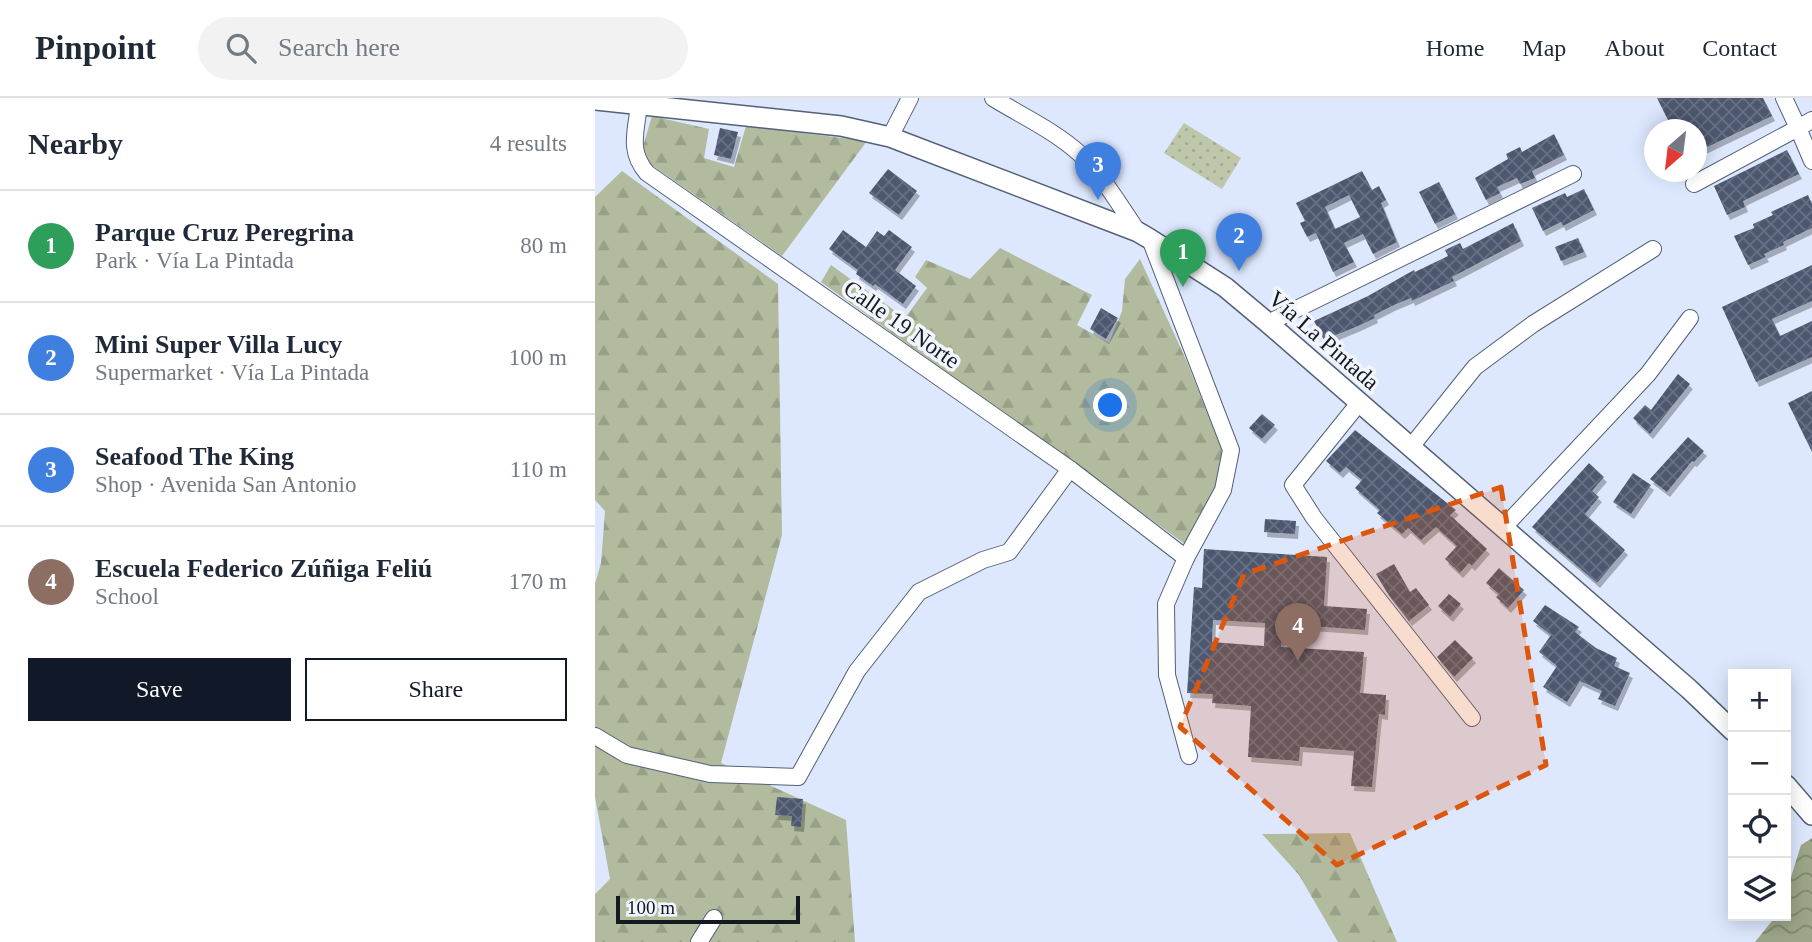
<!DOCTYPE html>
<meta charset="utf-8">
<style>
:root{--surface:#fff;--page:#f2f2f3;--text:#1f2937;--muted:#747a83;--line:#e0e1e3;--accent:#111827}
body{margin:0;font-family:"Times New Roman",serif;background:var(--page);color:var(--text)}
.controls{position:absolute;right:21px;bottom:21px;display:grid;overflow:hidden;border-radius:0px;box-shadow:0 4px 18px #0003}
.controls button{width:63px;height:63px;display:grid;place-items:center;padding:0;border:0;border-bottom:2px solid var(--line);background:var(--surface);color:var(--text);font:35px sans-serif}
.compass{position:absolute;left:1049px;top:21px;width:63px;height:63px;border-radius:50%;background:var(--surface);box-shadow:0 4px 18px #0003;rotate:208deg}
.scale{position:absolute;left:21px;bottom:18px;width:184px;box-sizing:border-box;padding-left:7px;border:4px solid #131821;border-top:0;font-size:19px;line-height:24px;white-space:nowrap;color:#131821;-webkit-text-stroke:5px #f2f5fb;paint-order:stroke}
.you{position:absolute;left:516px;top:308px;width:24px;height:24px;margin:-18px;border:5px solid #fff;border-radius:50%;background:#1a73e8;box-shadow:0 0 0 10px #1a73e833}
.badge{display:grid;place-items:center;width:46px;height:46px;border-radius:50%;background:var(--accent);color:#fff;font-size:23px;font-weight:700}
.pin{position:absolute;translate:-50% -58px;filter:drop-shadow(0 2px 4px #0008)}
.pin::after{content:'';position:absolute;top:37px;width:24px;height:21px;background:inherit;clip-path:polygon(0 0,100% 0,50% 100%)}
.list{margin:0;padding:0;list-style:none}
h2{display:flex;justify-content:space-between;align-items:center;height:91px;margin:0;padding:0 28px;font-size:30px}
h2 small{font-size:23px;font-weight:400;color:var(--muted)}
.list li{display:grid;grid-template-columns:46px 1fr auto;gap:21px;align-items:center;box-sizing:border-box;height:112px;padding:0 28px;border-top:2px solid var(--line)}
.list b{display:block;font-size:26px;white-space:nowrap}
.list p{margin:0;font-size:23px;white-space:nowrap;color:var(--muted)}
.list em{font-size:23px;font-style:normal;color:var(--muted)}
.actions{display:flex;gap:14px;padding:21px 28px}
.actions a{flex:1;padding:16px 0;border:2px solid var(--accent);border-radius:0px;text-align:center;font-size:24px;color:var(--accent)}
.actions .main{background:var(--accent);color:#fff}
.icon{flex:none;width:38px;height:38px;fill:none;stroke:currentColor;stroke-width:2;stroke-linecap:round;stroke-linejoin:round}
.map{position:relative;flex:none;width:1217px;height:844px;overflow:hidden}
header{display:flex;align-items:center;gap:42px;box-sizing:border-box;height:98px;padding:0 35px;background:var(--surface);border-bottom:2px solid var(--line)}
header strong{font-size:33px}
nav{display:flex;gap:38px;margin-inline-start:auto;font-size:24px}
.search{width:490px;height:63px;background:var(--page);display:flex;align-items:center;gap:18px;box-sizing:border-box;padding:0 24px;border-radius:38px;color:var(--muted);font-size:26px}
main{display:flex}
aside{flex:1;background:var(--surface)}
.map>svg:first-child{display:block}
.forest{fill:url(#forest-firs)}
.park{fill:url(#park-dots)}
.water{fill:url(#water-waves)}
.building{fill:url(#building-cross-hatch);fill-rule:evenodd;filter:url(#shadow)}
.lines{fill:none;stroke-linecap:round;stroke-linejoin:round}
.minor-casing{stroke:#536076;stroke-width:18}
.major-casing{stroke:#536076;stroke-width:22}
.minor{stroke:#fff;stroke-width:16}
.major{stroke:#fff;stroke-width:19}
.marked{fill:#dd560d;fill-opacity:0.2;stroke:#dd560d;stroke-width:5;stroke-dasharray:14 9;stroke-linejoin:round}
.labels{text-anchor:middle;stroke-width:7;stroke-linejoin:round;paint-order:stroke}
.street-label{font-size:23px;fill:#131821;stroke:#f2f5fb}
</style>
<header>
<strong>Pinpoint</strong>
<div class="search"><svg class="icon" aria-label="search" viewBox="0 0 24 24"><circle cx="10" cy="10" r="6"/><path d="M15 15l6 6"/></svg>Search here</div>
<nav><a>Home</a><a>Map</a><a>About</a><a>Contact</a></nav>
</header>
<main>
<aside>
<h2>Nearby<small>4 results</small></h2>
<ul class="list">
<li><span class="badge" style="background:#2e9e5b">1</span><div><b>Parque Cruz Peregrina</b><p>Park · Vía La Pintada</p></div><em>80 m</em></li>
<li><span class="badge" style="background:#3f7fe0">2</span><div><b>Mini Super Villa Lucy</b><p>Supermarket · Vía La Pintada</p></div><em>100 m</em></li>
<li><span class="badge" style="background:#3f7fe0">3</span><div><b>Seafood The King</b><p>Shop · Avenida San Antonio</p></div><em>110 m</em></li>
<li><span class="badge" style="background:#8d6e63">4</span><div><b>Escuela Federico Zúñiga Feliú</b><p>School</p></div><em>170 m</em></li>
</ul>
<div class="actions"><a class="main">Save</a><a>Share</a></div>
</aside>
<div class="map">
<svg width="1217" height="844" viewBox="0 0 1217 844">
<defs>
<pattern id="forest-firs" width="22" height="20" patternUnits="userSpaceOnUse" patternTransform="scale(1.75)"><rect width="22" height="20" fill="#b2bb9d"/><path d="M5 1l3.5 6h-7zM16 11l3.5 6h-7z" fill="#98a087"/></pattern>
<pattern id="park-dots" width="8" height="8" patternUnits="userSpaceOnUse" patternTransform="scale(1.75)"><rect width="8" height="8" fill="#bec7aa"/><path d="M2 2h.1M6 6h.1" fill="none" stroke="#a2aa92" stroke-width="1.8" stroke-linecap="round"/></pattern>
<pattern id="water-waves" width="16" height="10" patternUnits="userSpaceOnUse" patternTransform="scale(1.75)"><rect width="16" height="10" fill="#9ca587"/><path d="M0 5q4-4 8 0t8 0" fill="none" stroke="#7e856e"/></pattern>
<pattern id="building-cross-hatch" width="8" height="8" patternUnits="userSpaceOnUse" patternTransform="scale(1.75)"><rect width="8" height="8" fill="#4d5970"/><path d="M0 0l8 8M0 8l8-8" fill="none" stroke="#687183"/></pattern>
<filter id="shadow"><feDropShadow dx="3" dy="5" stdDeviation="0" flood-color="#0004"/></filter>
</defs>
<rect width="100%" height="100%" fill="#dde8fe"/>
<g class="forest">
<polygon points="57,18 114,31 109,60 139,69 151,28 272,43 187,158 54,65 46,55"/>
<polygon points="27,73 183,186 187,437 126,665 251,722 260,844 0,844 0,796 15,781 0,699 0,486 6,465 10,413 0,402 0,99"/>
<polygon points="405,150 497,197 482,227 514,245 527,213 530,181 545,161 592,264 630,360 616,399 590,446 226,184 236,167 310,220 332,190 320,179 331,162 375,181"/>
<polygon points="755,735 802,844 743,844 704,777 667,736"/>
</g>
<polygon class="park" points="589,25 646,60 627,91 569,55"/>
<polygon class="water" points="1217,740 1217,844 1160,844 1181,818 1191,818 1191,795 1206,747"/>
<g class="building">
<polygon points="1062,0 1168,0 1177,18 1102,54 1102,32 1078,32"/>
<polygon points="125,30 143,34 136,61 119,57"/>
<polygon points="959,36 969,57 937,73 940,80 925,86 922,80 902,89 905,95 891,102 880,80 913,61 911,56 925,49 927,54"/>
<polygon points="1192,52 1204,76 1148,103 1150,109 1132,117 1119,88"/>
<polygon points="293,71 322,93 304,117 274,95"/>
<path d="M767,73L777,92L784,88L791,102L786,105L802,144L778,156L768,136L749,145L759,164L738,174L721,135L712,139L705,125L710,123L701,105ZM754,97L765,119L740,131L730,109Z"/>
<polygon points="844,84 860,116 840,126 824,94"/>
<polygon points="989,91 999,112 968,128 966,124 948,133 937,110 970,95 972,99"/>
<polygon points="1213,97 1217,106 1217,130 1188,144 1189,147 1169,156 1171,159 1153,167 1139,138 1159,130 1158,126 1178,117 1176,114"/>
<polygon points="918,125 926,143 857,179 859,183 817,203 816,200 799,207 779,217 780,220 763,228 729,242 719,223 773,198 819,172 820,174 853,158 850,152 865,145 868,151"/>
<polygon points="248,132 271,149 282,133 289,138 294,132 317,149 300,172 321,188 308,206 280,186 278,188 261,176 263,172 234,151"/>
<polygon points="983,140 989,154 966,163 960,149"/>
<polygon points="1217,167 1217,203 1177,221 1185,238 1217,223 1217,259 1161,284 1127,209"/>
<polygon points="506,210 523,220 511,241 495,231"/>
<polygon points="1083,276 1095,286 1055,336 1038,320 1050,307 1056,312"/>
<polygon points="1217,293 1217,354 1193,305"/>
<polygon points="667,316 680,327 667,341 654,330"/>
<polygon points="760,332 861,412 855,417 892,451 877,468 874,465 865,475 850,461 862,448 841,429 826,442 813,430 807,436 782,415 785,412 760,390 767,382 751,369 745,375 731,363"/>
<polygon points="1093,339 1109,353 1099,364 1097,363 1072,394 1055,381"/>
<polygon points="994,365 1009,379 997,393 1004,399 990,416 1030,452 1002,485 937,429"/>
<polygon points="1038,375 1056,387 1036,416 1018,404"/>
<polygon points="670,421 701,423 700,436 669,434"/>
<path d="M609,451L732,459L729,508L772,511L770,532L688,526L686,549L769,554L765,595L791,597L790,617L784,616L777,689L756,688L759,653L705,649L704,663L653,659L656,608L617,605L618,596L592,595L599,489L607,490ZM618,522L670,525L669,548L617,544Z"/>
<polygon points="799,466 815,494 821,490 834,507 814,523 793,496 781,476"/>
<polygon points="904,470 929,492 913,510 901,499 904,496 891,485"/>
<polygon points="854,496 866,506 855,519 843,508"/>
<polygon points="950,507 984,529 980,534 1001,550 1022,560 1019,568 1035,575 1020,608 1003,601 1007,593 985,583 972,604 948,589 962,568 944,554 956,537 938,523"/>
<polygon points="860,542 878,560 859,579 842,559"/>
<polygon points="182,699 208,701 206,729 196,728 197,718 180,717"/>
</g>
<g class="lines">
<g class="minor-casing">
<g id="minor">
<path d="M398,0C427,18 460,33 485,56C508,78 525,108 543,134"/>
<path d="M44,7C41,34 33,53 52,75L475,371L591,460"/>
<polyline points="1217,22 1203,30 1217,63"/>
<polyline points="295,39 315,0"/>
<polyline points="1099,86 1203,30 1189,0"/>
<polyline points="555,141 636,352 628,392 591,460 571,506 572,577 594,658"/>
<polyline points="673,225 978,76"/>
<polyline points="764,305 698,387 719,420 877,620"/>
<polyline points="815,350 880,269 938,226 1058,151"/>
<polyline points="908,430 1053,276 1095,220"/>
<polyline points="0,638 32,657 115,676 203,679 262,573 324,494 388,462 414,454 475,371"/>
<polyline points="104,844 119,820"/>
</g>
</g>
<g class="major-casing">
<g id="major">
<polyline points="0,2 246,28 295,39 543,134 555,141 630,189 673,225 1094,591 1138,633"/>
<polyline points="1191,687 1217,717"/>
</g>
</g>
<use href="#minor" class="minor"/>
<use href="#major" class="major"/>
</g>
<path class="marked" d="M906,389L951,667L742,767L585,629L649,476Z"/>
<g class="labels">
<g class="street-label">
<text transform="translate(307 226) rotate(35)" y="8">Calle 19 Norte</text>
<text transform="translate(729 242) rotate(41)" y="8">Vía La Pintada</text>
</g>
</g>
</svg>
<div class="controls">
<button>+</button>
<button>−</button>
<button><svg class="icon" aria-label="locate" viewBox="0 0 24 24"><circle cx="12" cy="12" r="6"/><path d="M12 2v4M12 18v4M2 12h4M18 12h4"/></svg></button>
<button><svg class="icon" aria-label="layers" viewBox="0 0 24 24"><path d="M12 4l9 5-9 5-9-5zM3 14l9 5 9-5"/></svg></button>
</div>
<svg class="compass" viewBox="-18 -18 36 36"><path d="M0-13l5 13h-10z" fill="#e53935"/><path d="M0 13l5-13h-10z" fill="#747a83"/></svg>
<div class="scale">100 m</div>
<div class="you"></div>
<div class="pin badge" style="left:588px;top:189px;background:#2e9e5b">1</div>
<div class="pin badge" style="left:644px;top:173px;background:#3f7fe0">2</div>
<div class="pin badge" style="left:503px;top:102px;background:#3f7fe0">3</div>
<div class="pin badge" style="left:703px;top:563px;background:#8d6e63">4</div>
</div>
</main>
